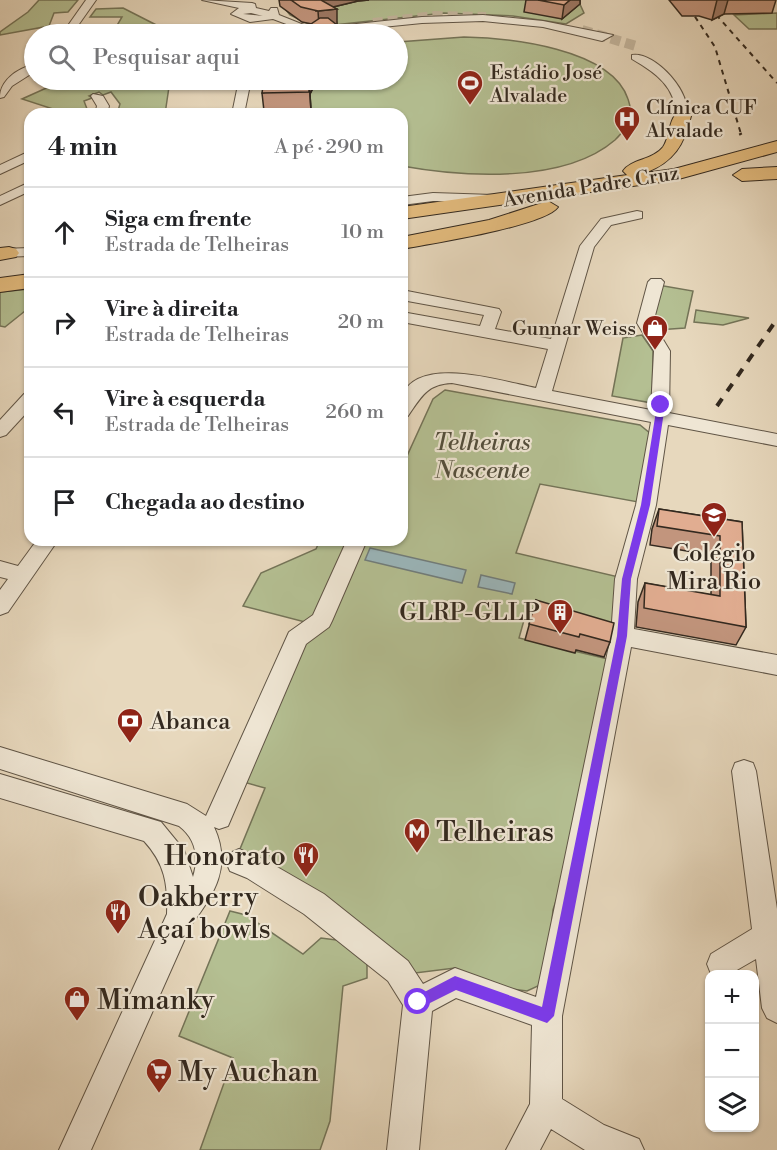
<!DOCTYPE html>
<html lang="pt">
<meta charset="utf-8">
<style>
:root{--surface:#fff;--page:#f6f6f6;--text:#202124;--muted:#757577;--line:#e0e0e0}
body{margin:0;font-family:"Libre Bodoni",serif;background:var(--page);color:var(--text)}
.controls{position:absolute;right:18px;bottom:18px;display:grid;overflow:hidden;border-radius:12px;box-shadow:0 2px 4px #0004}
.controls button{width:54px;height:54px;display:grid;place-items:center;padding:0;border:0;border-bottom:2px solid var(--line);background:var(--surface);color:var(--text);font:30px sans-serif}
.stop{position:absolute;width:18px;height:18px;margin:-14px;border:4px solid #7c3aed;border-radius:50%;background:#fff}
.stop.end{background:#7c3aed;border-color:#fff;box-shadow:0 2px 6px #0008}
.list{margin:0;padding:0;list-style:none}
h2{display:flex;justify-content:space-between;align-items:center;height:78px;margin:0;padding:0 24px;font-size:26px}
h2 small{font-size:20px;font-weight:400;color:var(--muted)}
.list li{display:grid;grid-template-columns:39px 1fr auto;gap:18px;align-items:center;box-sizing:border-box;height:90px;padding:0 24px;border-top:2px solid var(--line)}
.list b{display:block;font-size:22px;white-space:nowrap}
.list p{margin:0;font-size:20px;white-space:nowrap;color:var(--muted)}
.list em{font-size:20px;font-style:normal;color:var(--muted)}
.icon{flex:none;width:33px;height:33px;fill:none;stroke:currentColor;stroke-width:2;stroke-linecap:round;stroke-linejoin:round}
.map{position:relative;flex:none;width:777px;height:1150px;overflow:hidden}
.search{position:absolute;background:var(--surface);box-shadow:0 2px 4px #0004;left:24px;top:24px;width:384px;height:66px;display:flex;align-items:center;gap:15px;box-sizing:border-box;padding:0 21px;border-radius:33px;color:var(--muted);font-size:22px}
.panel{position:absolute;background:var(--surface);box-shadow:0 2px 4px #0004;left:24px;top:108px;width:384px;height:438px;border-radius:18px}
.map>svg:first-child{display:block}
.green{fill:#b4bf92;stroke:#747458;stroke-width:1.5}
.water{fill:#9bb7bc;stroke:#717e7d;stroke-width:1.5}
.lines{fill:none;stroke-linecap:round;stroke-linejoin:round}
.minor-tunnel{stroke:#c3b59d;stroke-width:10;stroke-dasharray:10 5;stroke-linecap:butt}
.minor-casing{stroke:#605546;stroke-width:2}
.highway-casing{stroke:#33291f;stroke-width:2}
.minor{fill:#efe6d4;fill-rule:evenodd}
.highway{fill:#e4bc7e;fill-rule:evenodd}
.rail-far2{stroke:#33291f;stroke-width:2;stroke-dasharray:5 5;stroke-linecap:butt}
.rail-far1{stroke:#33291f;stroke-width:3;stroke-dasharray:7 7;stroke-linecap:butt}
.rail{stroke:#33291f;stroke-width:4;stroke-dasharray:9 9;stroke-linecap:butt}
.wall{fill:#c2957d;stroke:#33291f;stroke-width:1.5}
.shaded-wall{fill:#9e7966;stroke:#33291f;stroke-width:1.5}
.building{fill:#e1ad91;stroke:#33291f;stroke-width:1.5}
.route{fill:#7c3aed}
.labels{text-anchor:middle;stroke-width:4.5;stroke-linejoin:round;paint-order:stroke}
.far-poi-label{font-size:20px;fill:#33291f;stroke:#efe6d4;text-anchor:start}
.far-street-label{font-size:20px;fill:#33291f;stroke:#efe6d4}
.park-label{font-size:24px;font-style:italic;fill:#534e3c;stroke:#efe6d4}
.poi-label{font-size:24px;fill:#33291f;stroke:#efe6d4}
.near-poi-label{font-size:28px;fill:#33291f;stroke:#efe6d4;text-anchor:start}
</style>
<div class="map">
<svg width="777" height="1150" viewBox="0 0 777 1150">
<rect width="100%" height="100%" fill="#e7d8bd"/>
<filter id="stains"><feTurbulence type="fractalNoise" baseFrequency=".00333" numOctaves="4"/><feColorMatrix values="0 0 0 0 .2 0 0 0 0 .09 0 0 0 0 .02 0 0 0 .5 -.17"/></filter>
<radialGradient id="worn" r=".72"><stop offset=".6" stop-color="#630" stop-opacity="0"/><stop offset="1" stop-color="#630" stop-opacity=".3"/></radialGradient>
<g class="green">
<polygon points="39,0 78,0 68,12 54,13 49,26 0,35 0,32 28,12"/>
<polygon points="298,0 578,0 584,13 566,24 513,16 444,13 315,27 290,15 282,5"/>
<polygon points="123,8 174,34 112,34 122,17 90,17 96,9"/>
<polygon points="777,13 777,29 749,29 734,15"/>
<path d="M464,37C509,38 611,48 628,99C634,115 627,129 615,140C564,184 463,177 402,166V114H311L310,94L318,80H398V42Z"/>
<polygon points="64,80 98,88 115,80 170,80 165,114 117,114 120,104 111,92 103,95 99,92 89,96 92,98 84,101 87,109 84,114 50,111 53,109 22,99"/>
<polygon points="658,285 693,291 685,328 657,330 649,324"/>
<polygon points="30,289 30,307 5,327 0,326 0,292"/>
<polygon points="696,310 749,318 723,325 694,322"/>
<polygon points="642,335 653,351 652,403 612,396 623,338"/>
<polygon points="445,390 640,425 651,434 638,502 540,484 516,553 623,578 616,636 526,613 519,638 612,660 574,846 553,910 547,970 538,986 527,991 487,986 455,968 415,973 256,869 240,849 265,788 240,781 309,623 243,606 261,573 316,549 320,540 402,540 402,467 433,399"/>
<polygon points="230,911 246,915 303,954 321,938 352,942 367,958 367,978 343,986 330,1121 320,1150 200,1150 233,1058 179,1036"/>
</g>
<g class="water">
<polygon points="370,548 466,570 462,583 365,560"/>
<polygon points="481,575 515,583 512,594 478,587"/>
</g>
<g class="lines">
<g class="minor-tunnel">
<polyline points="373,23 435,16 486,17"/>
<polyline points="582,30 636,46"/>
</g>
<g class="minor-casing">
<g id="minor">
<polygon points="86,0 96,0 72,34 62,34"/>
<path d="M202,0L252,3L255,4L256,8L269,11L271,8H277L279,15L309,27L319,28L422,17L483,15L543,21L613,35L602,41L543,27L483,21L422,23L313,34L273,19L250,22L231,14L239,8ZM251,13L263,16L243,14Z"/>
<path d="M632,55C655,51 695,95 686,119L676,116C676,87 656,73 632,59Z"/>
<path d="M34,64V72L12,86L4,97L0,98C0,80 17,69 34,64Z"/>
<polygon points="239,80 251,80 244,114 232,114"/>
<polygon points="93,94 103,96 109,106 107,114 95,114 97,106 91,96"/>
<polygon points="30,151 30,160 0,174 0,165"/>
<polygon points="30,182 30,191 0,205 0,196"/>
<polygon points="433,193 494,195 501,199 494,203 433,201 402,205 402,197"/>
<path d="M637,211L642,212V218L611,225L594,247L552,391L651,410L654,351L637,323L648,282L651,279H661L664,282L653,323L670,351L669,413L777,434V446L668,425L656,505L637,579L634,629L777,655V675L631,647L562,1016V1099L604,1125L639,1139L644,1150H585L551,1129L540,1150H506L530,1104L532,1025L456,998L432,1011L419,1150H387L403,1005L388,981L304,914L247,878L230,871L226,862L230,853L239,849L265,860L324,894L408,961L423,984L455,968L536,997L611,636L615,579L636,505L651,422L452,383C427,384 421,397 408,416L402,418C402,411 400,401 403,394C421,355 504,382 536,388L548,349L402,322V312L480,326L484,315L402,300V290L499,309L501,312L495,329L551,339L580,246L601,219Z"/>
<polygon points="30,248 30,256 0,257 0,249"/>
<polygon points="30,392 30,409 6,435 0,437 0,420 24,394"/>
<polygon points="37,540 58,540 8,612 0,615 0,590 8,579 0,577 0,561 18,566"/>
<path d="M347,540H367L332,621L329,627L306,644L228,826L219,829L214,827C232,866 215,894 191,925L91,1150H59L167,914C168,884 165,864 144,841L0,798V774L161,822L184,850L193,877C199,857 196,839 179,826L0,769V747L187,804L206,816L289,632L313,615Z"/>
<polygon points="744,760 753,763 756,771 777,909 777,1023 767,1018 762,1008 756,959 730,974 711,974 707,964 711,954 752,929 732,771 735,763"/>
</g>
</g>
<g class="highway-casing">
<g id="highway">
<path d="M682,111L691,116C684,145 674,162 645,173L674,169L777,141V152L675,180L402,219V207L627,175L623,171C631,159 653,160 663,147C671,136 668,114 682,111Z"/>
<polygon points="777,167 777,179 742,181 733,175 742,169"/>
<path d="M548,201L558,207C545,226 429,244 402,249V237L489,220Z"/>
<polygon points="9,247 16,249 19,253 16,257 0,260 0,248"/>
<polygon points="30,274 30,288 0,292 0,278"/>
</g>
</g>
<use href="#minor" class="minor"/>
<use href="#highway" class="highway"/>
<g class="rail-far2">
<polyline points="684,0 715,47 741,134"/>
<polyline points="703,0 777,83"/>
</g>
<polyline class="rail-far1" points="740,133 741,135"/>
<polyline class="rail" points="717,406 777,319"/>
</g>
<g class="wall">
<polygon points="279,0 369,0 358,1 333,7 337,24 312,24 302,22 280,6"/>
<polygon points="526,0 580,0 580,4 562,19 524,12"/>
<polygon points="669,0 776,0 772,13 724,14 712,20 699,16 682,16"/>
<polygon points="316,82 310,94 311,111 264,111 262,93"/>
<polygon points="659,509 742,522 746,627 736,645 636,627 638,602 645,583 711,595 711,555 650,545 652,529"/>
<polygon points="536,600 610,642 604,657 576,650 575,653 525,640"/>
</g>
<g class="shaded-wall">
<polygon points="315,0 369,0 358,1 316,11"/>
<polygon points="570,0 580,0 580,4 562,19 564,5"/>
<polygon points="717,0 728,0 724,14 712,20"/>
<polygon points="337,9 337,24 319,26 318,11"/>
<polygon points="309,80 319,80 316,82 310,94 311,111"/>
</g>
<g class="building">
<polygon points="291,0 321,0 337,9 318,11 301,7"/>
<polygon points="538,0 570,0 564,5"/>
<polygon points="320,18 328,18 346,32 347,34 296,34"/>
<polygon points="264,80 309,80 309,92 262,93"/>
<polygon points="659,509 742,522 746,627 644,608 645,583 720,596 720,536 657,526"/>
<polygon points="536,600 614,623 610,642 580,634 579,637 529,624"/>
</g>
<polygon class="route" points="661,402 665,405 650,505 631,579 627,636 554,1016 547,1023 456,990 418,1009 413,1007 413,998 455,976 542,1007 617,636 622,579 641,505 657,405"/>
<defs>
<g id="stadium-pin" transform="scale(1.35)"><path d="M0 17L-7.5 6A9.5 9.5 0 1 1 7.5 6Z" fill="#8f2418" stroke="#efe6d4"/><path d="M0-5a6.5 5 0 1 0 0 10a6.5 5 0 1 0 0-10ZM-3.5-1.8h7v3.6h-7Z" fill="#fff"/></g>
<g id="hospital-pin" transform="scale(1.35)"><path d="M0 17L-7.5 6A9.5 9.5 0 1 1 7.5 6Z" fill="#8f2418" stroke="#efe6d4"/><path d="M-5-5h3v3.5h4V-5h3V5h-3V1.5h-4V5h-3Z" fill="#fff"/></g>
<g id="shop-pin" transform="scale(1.35)"><path d="M0 17L-7.5 6A9.5 9.5 0 1 1 7.5 6Z" fill="#8f2418" stroke="#efe6d4"/><path d="M-5-2.5h2.3a2.7 3.5 0 0 1 5.4 0H5L5.5 6h-11ZM-1.5-2.5h3a1.5 2.3 0 0 0-3 0Z" fill="#fff"/></g>
<g id="school-pin" transform="scale(1.35)"><path d="M0 17L-7.5 6A9.5 9.5 0 1 1 7.5 6Z" fill="#8f2418" stroke="#efe6d4"/><path d="M0-5L7-2L0 1L-7-2ZM-4 1L0 2.5L4 1V4Q0 6-4 4Z" fill="#fff"/></g>
<g id="building-pin" transform="scale(1.35)"><path d="M0 17L-7.5 6A9.5 9.5 0 1 1 7.5 6Z" fill="#8f2418" stroke="#efe6d4"/><path d="M-4-6H4V6H1V3H-1V6H-4ZM-2.5-4.3h1.7v1.8h-1.7ZM.8-4.3h1.7v1.8H.8ZM-2.5-1h1.7V.8h-1.7ZM.8-1h1.7V.8H.8Z" fill="#fff"/></g>
<g id="bank-pin" transform="scale(1.35)"><path d="M0 17L-7.5 6A9.5 9.5 0 1 1 7.5 6Z" fill="#8f2418" stroke="#efe6d4"/><path d="M-6-4H6V4H-6ZM0-2.3a2.3 2.3 0 1 0 0 4.6a2.3 2.3 0 1 0 0-4.6Z" fill="#fff"/></g>
<g id="metro-pin" transform="scale(1.35)"><path d="M0 17L-7.5 6A9.5 9.5 0 1 1 7.5 6Z" fill="#8f2418" stroke="#efe6d4"/><path d="M-5.5 5V-5H-3L0 0L3-5H5.5V5H3V-.5L0 4L-3-.5V5Z" fill="#fff"/></g>
<g id="restaurant-pin" transform="scale(1.35)"><path d="M0 17L-7.5 6A9.5 9.5 0 1 1 7.5 6Z" fill="#8f2418" stroke="#efe6d4"/><path d="M-5-6h1v4h1v-4h1v4h1v-4h1v5L-1.5 .5V6h-2V.5L-5-1ZM5-6V6H3V1.5H1.5Q1.5-4 5-6Z" fill="#fff"/></g>
<g id="supermarket-pin" transform="scale(1.35)"><path d="M0 17L-7.5 6A9.5 9.5 0 1 1 7.5 6Z" fill="#8f2418" stroke="#efe6d4"/><path d="M-6-5.5h2.5l.6 2H6L4.5 2H-2.5L-4.4-4H-6ZM-1.5 3.2a1.3 1.3 0 1 0 .1 0ZM3 3.2a1.3 1.3 0 1 0 .1 0Z" fill="#fff"/></g>
</defs>
<g fill-rule="evenodd">
<use href="#stadium-pin" x="470" y="83"/>
<use href="#hospital-pin" x="627" y="119"/>
<use href="#shop-pin" x="655" y="328"/>
<use href="#school-pin" x="714" y="515"/>
<use href="#building-pin" x="560" y="612"/>
<use href="#bank-pin" x="130" y="721"/>
<use href="#metro-pin" x="417" y="831"/>
<use href="#restaurant-pin" x="306" y="855"/>
<use href="#restaurant-pin" x="118" y="912"/>
<use href="#shop-pin" x="77" y="999"/>
<use href="#supermarket-pin" x="159" y="1071"/>
</g>
<g class="labels">
<g class="far-poi-label">
<text x="490" y="79">Estádio José<tspan x="490" dy="23">Alvalade</tspan></text>
<text x="646" y="114">Clínica CUF<tspan x="646" dy="23">Alvalade</tspan></text>
<text x="636" y="335" text-anchor="end">Gunnar Weiss</text>
</g>
<g class="far-street-label">
<text transform="translate(591 186) rotate(-9)" y="7">Avenida Padre Cruz</text>
</g>
<g class="park-label">
<text x="482" y="450">Telheiras<tspan x="482" dy="28">Nascente</tspan></text>
</g>
<g class="poi-label">
<text x="714" y="561">Colégio<tspan x="714" dy="28">Mira Rio</tspan></text>
<text x="540" y="620" text-anchor="end">GLRP-GLLP</text>
<text x="150" y="729" text-anchor="start">Abanca</text>
</g>
<g class="near-poi-label">
<text x="436" y="841">Telheiras</text>
<text x="286" y="865" text-anchor="end">Honorato</text>
<text x="138" y="906">Oakberry<tspan x="138" dy="32">Açaí bowls</tspan></text>
<text x="97" y="1009">Mimanky</text>
<text x="178" y="1081">My Auchan</text>
</g>
</g>
<rect width="100%" height="100%" filter="url(#stains)"/>
<rect width="100%" height="100%" fill="url(#worn)"/>
</svg>
<div class="controls">
<button>+</button>
<button>−</button>
<button><svg class="icon" aria-label="layers" viewBox="0 0 24 24"><path d="M12 4l9 5-9 5-9-5zM3 14l9 5 9-5"/></svg></button>
</div>
<div class="stop" style="left:418px;top:1002px"></div>
<div class="stop end" style="left:661px;top:405px"></div>
<div class="search"><svg class="icon" aria-label="search" viewBox="0 0 24 24"><circle cx="10" cy="10" r="6"/><path d="M15 15l6 6"/></svg>Pesquisar aqui</div>
<section class="panel">
<h2>4 min<small>A pé · 290 m</small></h2>
<ul class="list">
<li><svg class="icon" aria-label="ahead" viewBox="0 0 24 24"><path d="M12 20V5M6 11l6-6 6 6"/></svg><div><b>Siga em frente</b><p>Estrada de Telheiras</p></div><em>10 m</em></li>
<li><svg class="icon" aria-label="right" viewBox="0 0 24 24"><path d="M7 20v-9h11M14 6l5 5-5 5"/></svg><div><b>Vire à direita</b><p>Estrada de Telheiras</p></div><em>20 m</em></li>
<li><svg class="icon" aria-label="left" viewBox="0 0 24 24"><path d="M17 20v-9H6M10 6l-5 5 5 5"/></svg><div><b>Vire à esquerda</b><p>Estrada de Telheiras</p></div><em>260 m</em></li>
<li><svg class="icon" aria-label="arrive" viewBox="0 0 24 24"><path d="M6 21V4h12l-3 4 3 4H6"/></svg><div><b>Chegada ao destino</b></div></li>
</ul>
</section>
</div>
